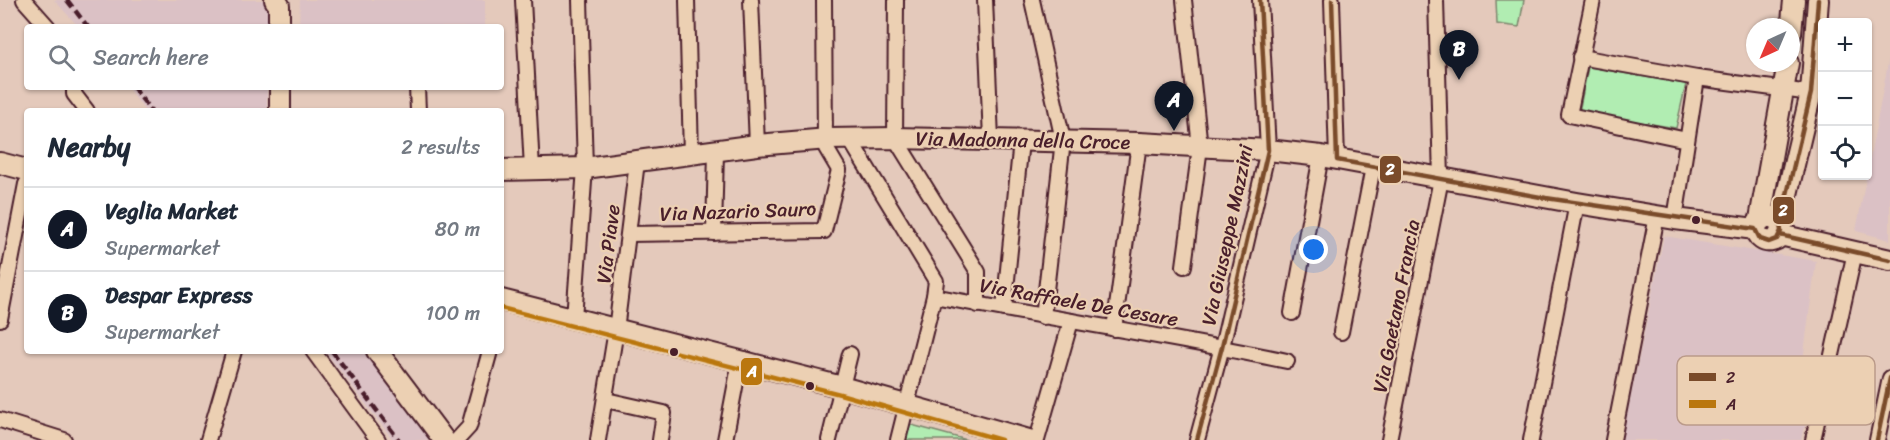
<!DOCTYPE html>
<meta charset="utf-8">
<style>
:root{--surface:#fff;--page:#f6f6f7;--text:#1f2937;--muted:#747a83;--line:#e0e1e3;--accent:#111827}
body{margin:0;font-family:Sriracha,sans-serif;background:var(--page);color:var(--text)}
.controls{position:absolute;right:18px;top:18px;display:grid;overflow:hidden;border-radius:6px;box-shadow:0 2px 4px #0004}
.controls button{width:54px;height:54px;display:grid;place-items:center;padding:0;border:0;border-bottom:2px solid var(--line);background:var(--surface);color:var(--text);font:30px sans-serif}
.compass{position:absolute;left:1746px;top:18px;width:54px;height:54px;border-radius:50%;background:var(--surface);box-shadow:0 2px 4px #0004;rotate:224deg}
.you{position:absolute;left:1314px;top:250px;width:21px;height:21px;margin:-15px;border:4px solid #fff;border-radius:50%;background:#1a73e8;box-shadow:0 0 0 9px #1a73e833}
.badge{display:grid;place-items:center;width:39px;height:39px;border-radius:50%;background:var(--accent);color:#fff;font-size:20px;font-weight:700}
.pin{position:absolute;translate:-50% -50px;filter:drop-shadow(0 2px 3px #0008)}
.pin::after{content:'';position:absolute;top:32px;width:21px;height:18px;background:inherit;clip-path:polygon(0 0,100% 0,50% 100%)}
.list{margin:0;padding:0;list-style:none}
h2{display:flex;justify-content:space-between;align-items:center;height:78px;margin:0;padding:0 24px;font-size:26px}
h2 small{font-size:20px;font-weight:400;color:var(--muted)}
.list li{display:grid;grid-template-columns:39px 1fr auto;gap:18px;align-items:center;box-sizing:border-box;height:84px;padding:0 24px;border-top:2px solid var(--line)}
.list b{display:block;font-size:22px;white-space:nowrap}
.list p{margin:0;font-size:20px;white-space:nowrap;color:var(--muted)}
.list em{font-size:20px;font-style:normal;color:var(--muted)}
.icon{flex:none;width:33px;height:33px;fill:none;stroke:currentColor;stroke-width:2;stroke-linecap:round;stroke-linejoin:round}
.map{position:relative;flex:none;width:1890px;height:440px;overflow:hidden}
.search{position:absolute;background:var(--surface);box-shadow:0 2px 4px #0004;left:24px;top:24px;width:480px;height:66px;display:flex;align-items:center;gap:15px;box-sizing:border-box;padding:0 21px;border-radius:6px;color:var(--muted);font-size:22px}
.panel{position:absolute;background:var(--surface);box-shadow:0 2px 4px #0004;left:24px;top:108px;width:480px;height:246px;border-radius:6px}
.map>svg:first-child{display:block}
.built{fill:#dbc1c5}
.green{fill:#b1edb2;stroke:#7e866e;stroke-width:1.5}
.lines{fill:none;stroke-linecap:round;stroke-linejoin:round}
.street-casing{stroke:#4a1f2b;stroke-width:18}
.secondary-casing{stroke:#4a1f2b;stroke-width:24}
.street{stroke:#ecd0b3;stroke-width:14}
.secondary{stroke:#ecd0b3;stroke-width:20}
.rail{stroke:#4a1f2b;stroke-width:4.5;stroke-dasharray:9 4.5;stroke-linecap:butt}
.bus-1-casing{stroke:#ecd0b3;stroke-width:9}
.bus-2-casing{stroke:#ecd0b3;stroke-width:9}
.bus-1{stroke:#7a4b2a;stroke-width:4.5}
.bus-2{stroke:#ba770f;stroke-width:4.5}
.bus-dot{fill:#4a1f2b;stroke:#ecd0b3;stroke-width:2}
.labels{text-anchor:middle;stroke-width:4.5;stroke-linejoin:round;paint-order:stroke}
.street-label{font-size:20px;fill:#4a1f2b;stroke:#ecd0b3}
.key{fill:#ecd0b3;stroke:#bb9b8a;stroke-width:1.5}
.key-label{font-size:16px;fill:#4a1f2b}
.line-badge{stroke:#ecd0b3;stroke-width:2}
.badge-label{font-size:16px;text-anchor:middle;font-weight:bold;fill:#fff}
</style>
<div class="map">
<svg width="1890" height="440" viewBox="0 0 1890 440">
<rect width="100%" height="100%" fill="#e4c9bb"/>
<filter id="ink" filterUnits="userSpaceOnUse"><feTurbulence type="fractalNoise" baseFrequency=".0167" numOctaves="2"/><feDisplacementMap in="SourceGraphic" scale="12" xChannelSelector="R" yChannelSelector="G"/><feConvolveMatrix kernelMatrix="1 2 1 2 8 2 1 2 1" color-interpolation-filters="sRGB"/></filter>
<g filter="url(#ink)">
<g class="built">
<polygon points="54,0 266,0 269,8 269,27 79,27"/>
<polygon points="300,0 485,0 485,27 299,27"/>
<polygon points="1890,53 1890,240 1856,231"/>
<polygon points="127,87 267,87 267,111 145,111"/>
<polygon points="1664,236 1816,261 1796,414 1811,417 1803,430 1801,440 1622,440"/>
<polygon points="325,351 367,351 435,440 393,440"/>
</g>
<g class="green">
<polygon points="1496,0 1524,0 1519,27 1497,24"/>
<polygon points="1588,67 1686,84 1676,128 1579,112"/>
<polygon points="908,424 967,440 904,440"/>
</g>
<g class="lines">
<g class="street-casing">
<g id="street">
<polyline points="24,0 48,27"/>
<polyline points="523,0 532,169"/>
<polyline points="687,0 691,155"/>
<polyline points="751,0 757,145"/>
<polyline points="824,0 825,140"/>
<polyline points="896,0 895,138 978,272 978,305"/>
<polyline points="985,0 991,139"/>
<polyline points="1032,0 1063,140 1043,317"/>
<polyline points="1184,0 1200,147 1184,266"/>
<polyline points="1332,0 1337,160"/>
<polyline points="1593,0 1569,115 1687,140"/>
<polyline points="1580,57 1697,78 1811,93"/>
<polyline points="74,87 74,94 87,111"/>
<polyline points="417,87 418,111"/>
<polyline points="849,138 936,281 934,296 898,440"/>
<polyline points="1675,219 1697,78"/>
<polyline points="714,233 716,151"/>
<polyline points="629,234 824,231 839,170 826,148 828,139"/>
<path d="M934,296C1052,319 1170,336 1287,361"/>
<polyline points="1004,309 1021,141"/>
<polyline points="1292,313 1321,156"/>
<polyline points="574,318 585,168 580,0"/>
<polyline points="0,319 26,184"/>
<polyline points="1114,329 1139,143"/>
<polyline points="1341,332 1373,167"/>
<polyline points="313,351 378,440"/>
<polyline points="606,400 664,413 660,440"/>
<polyline points="0,420 64,440"/>
<polyline points="208,440 234,351"/>
<polyline points="457,440 469,427 490,351"/>
<polyline points="598,440 616,330 637,162"/>
<polyline points="725,440 740,361"/>
<polyline points="829,440 850,354"/>
<polyline points="1037,440 1071,321"/>
<polyline points="1197,440 1222,347 1268,150 1260,0"/>
<polyline points="1389,440 1441,179 1436,0"/>
<polyline points="1531,440 1577,203"/>
<polyline points="1613,440 1657,216"/>
<polyline points="1813,440 1855,252"/>
<polyline points="1877,440 1890,378"/>
</g>
</g>
<g class="secondary-casing">
<g id="secondary">
<polyline points="275,0 279,5 279,27"/>
<polyline points="1791,33 1794,0"/>
<polyline points="280,87 280,111"/>
<polyline points="0,163 27,170"/>
<polyline points="501,170 585,168 757,145 828,139 895,138 1139,143 1268,150 1321,156 1577,203 1675,219 1755,229"/>
<polyline points="1760,219 1788,63"/>
<path d="M1780,224L1773,217H1764L1756,225C1755,238 1765,245 1777,239L1781,231L1780,224L1811,93L1818,0"/>
<polyline points="1780,235 1890,260"/>
<polyline points="501,300 842,387 1029,440"/>
<polyline points="377,351 444,440"/>
</g>
</g>
<use href="#street" class="street"/>
<use href="#secondary" class="secondary"/>
<g class="rail">
<polyline points="67,0 88,27"/>
<polyline points="133,87 151,111"/>
<polyline points="332,351 399,440"/>
</g>
<g class="bus-1-casing">
<g id="bus-1">
<polyline points="1332,0 1337,160 1546,198 1755,229 1760,239 1769,242 1777,239 1781,231 1780,224 1811,93 1818,0"/>
<polyline points="1780,235 1890,260"/>
<polyline points="1197,440 1222,347 1268,150 1260,0"/>
<polyline points="1877,440 1890,378"/>
</g>
</g>
<g class="bus-2-casing">
<polyline id="bus-2" points="501,308 840,394 1001,440"/>
</g>
<use href="#bus-1" class="bus-1"/>
<use href="#bus-2" class="bus-2"/>
</g>
</g>
<g class="bus-dot">
<circle cx="1696" cy="220" r="5"/>
<circle cx="674" cy="352" r="5"/>
<circle cx="810" cy="386" r="5"/>
</g>
<g class="labels">
<g class="street-label">
<text transform="translate(1023 140) rotate(1)" y="7">Via Madonna della Croce</text>
<text transform="translate(738 211) rotate(-2)" y="7">Via Nazario Sauro</text>
<text transform="translate(1227 235) rotate(-78)" y="7">Via Giuseppe Mazzini</text>
<text transform="translate(608 244) rotate(-83)" y="7">Via Piave</text>
<text transform="translate(1079 302) rotate(10)" y="7">Via Raffaele De Cesare</text>
<text transform="translate(1396 306) rotate(-79)" y="7">Via Gaetano Francia</text>
</g>
</g>
<rect x="1677" y="356" width="198" height="69" rx="9" class="key"/>
<rect x="1689" y="373" width="27" height="8" fill="#7a4b2a"/>
<rect x="1689" y="400" width="27" height="8" fill="#ba770f"/>
<g class="key-label">
<text x="1726" y="383">2</text>
<text x="1726" y="410">A</text>
</g>
<g class="line-badge">
<rect x="1379" y="155" width="23" height="29" rx="6" fill="#7a4b2a"/>
<rect x="1772" y="196" width="23" height="29" rx="6" fill="#7a4b2a"/>
<rect x="740" y="357" width="23" height="29" rx="6" fill="#ba770f"/>
</g>
<g class="badge-label">
<text x="1390" y="175">2</text>
<text x="1783" y="216">2</text>
<text x="752" y="377">A</text>
</g>
</svg>
<div class="controls">
<button>+</button>
<button>−</button>
<button><svg class="icon" aria-label="locate" viewBox="0 0 24 24"><circle cx="12" cy="12" r="6"/><path d="M12 2v4M12 18v4M2 12h4M18 12h4"/></svg></button>
</div>
<svg class="compass" viewBox="-18 -18 36 36"><path d="M0-13l5 13h-10z" fill="#e53935"/><path d="M0 13l5-13h-10z" fill="#747a83"/></svg>
<div class="you"></div>
<div class="pin badge" style="left:1174px;top:131px">A</div>
<div class="pin badge" style="left:1459px;top:80px">B</div>
<div class="search"><svg class="icon" aria-label="search" viewBox="0 0 24 24"><circle cx="10" cy="10" r="6"/><path d="M15 15l6 6"/></svg>Search here</div>
<section class="panel">
<h2>Nearby<small>2 results</small></h2>
<ul class="list">
<li><span class="badge">A</span><div><b>Veglia Market</b><p>Supermarket</p></div><em>80 m</em></li>
<li><span class="badge">B</span><div><b>Despar Express</b><p>Supermarket</p></div><em>100 m</em></li>
</ul>
</section>
</div>
